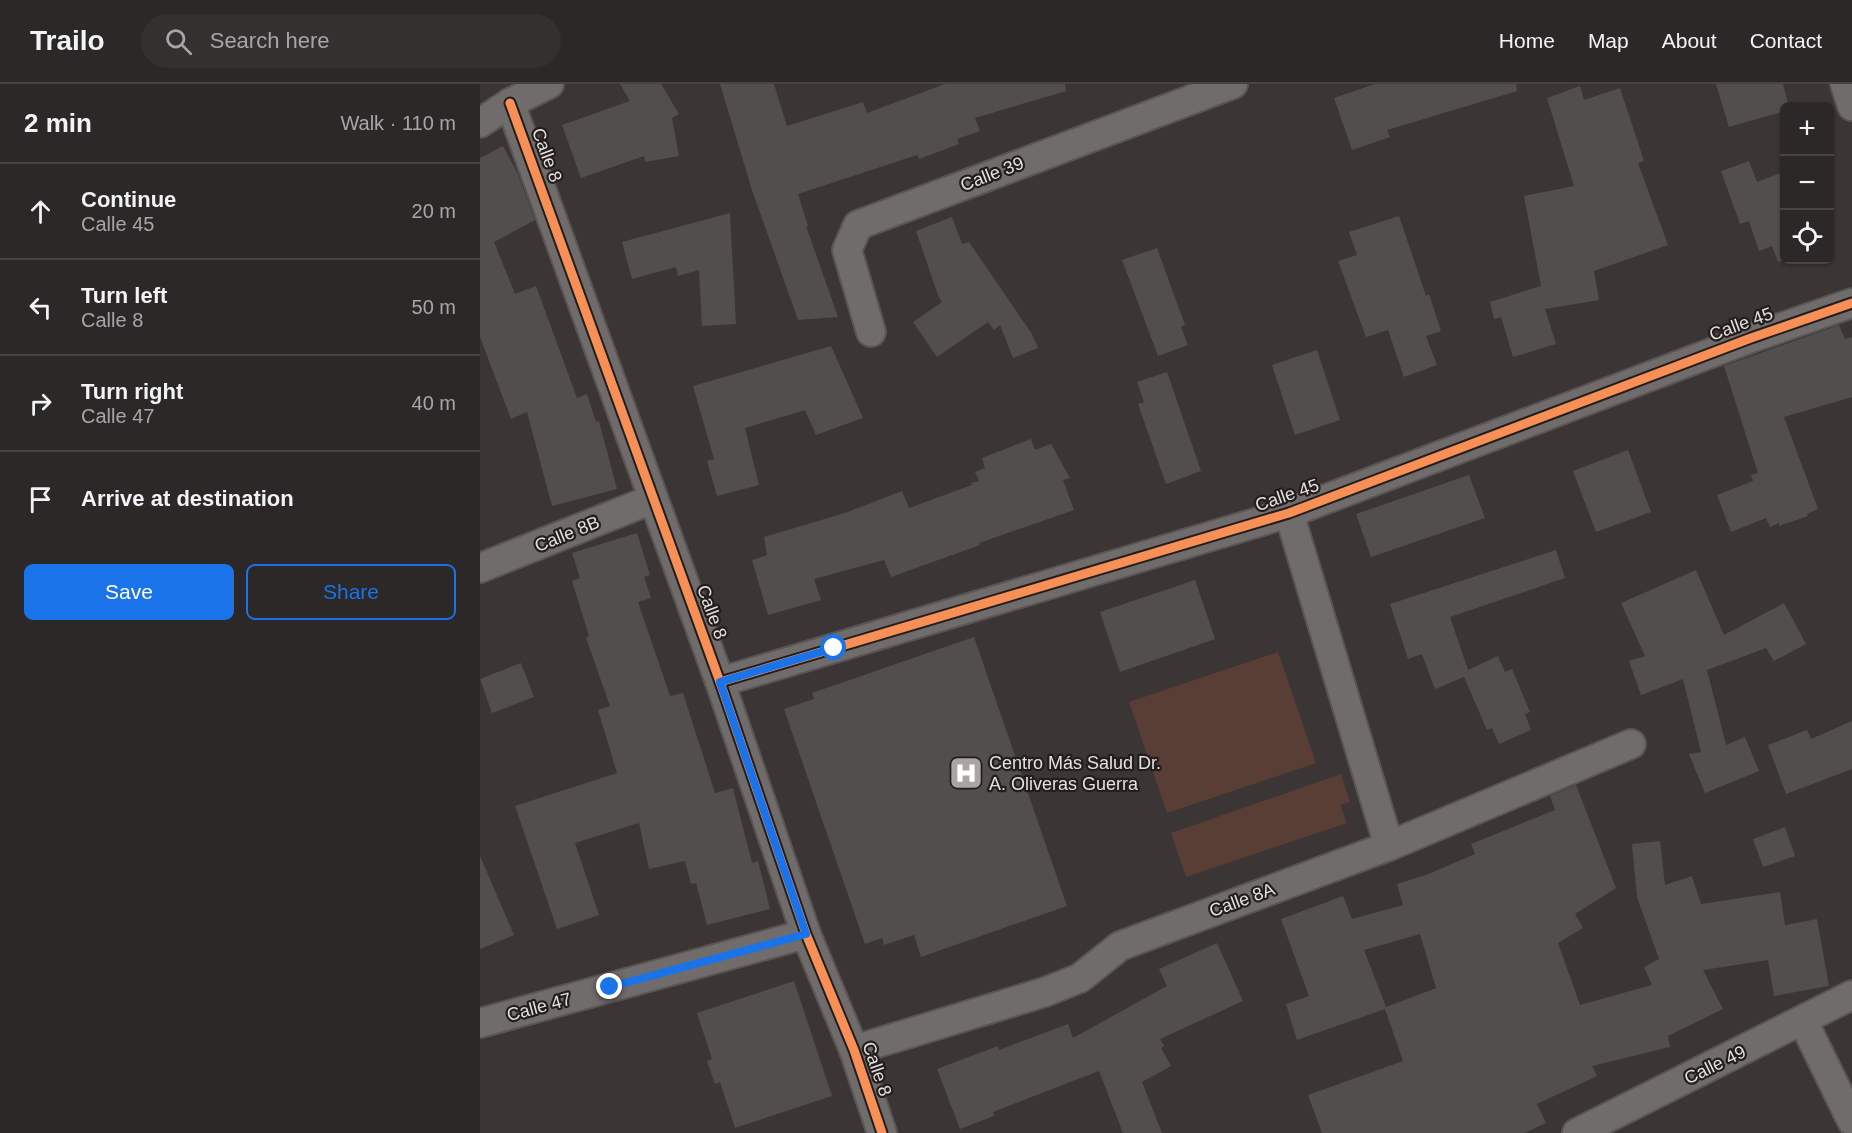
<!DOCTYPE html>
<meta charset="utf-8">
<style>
:root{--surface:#2c2828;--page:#343030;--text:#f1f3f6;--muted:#a6a6a8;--line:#484445;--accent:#1a73e8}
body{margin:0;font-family:Arial,sans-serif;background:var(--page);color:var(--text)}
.controls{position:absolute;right:18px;top:18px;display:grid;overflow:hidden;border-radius:9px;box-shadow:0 2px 4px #0004}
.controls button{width:54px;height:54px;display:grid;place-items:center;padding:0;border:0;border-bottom:2px solid var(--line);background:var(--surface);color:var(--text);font:30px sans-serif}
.stop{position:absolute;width:18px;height:18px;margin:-14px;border:4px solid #1a73e8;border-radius:50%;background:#fff}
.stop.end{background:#1a73e8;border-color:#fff;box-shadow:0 2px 6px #0008}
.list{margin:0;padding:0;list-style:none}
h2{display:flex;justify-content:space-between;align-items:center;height:78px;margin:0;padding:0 24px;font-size:26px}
h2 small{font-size:20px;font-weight:400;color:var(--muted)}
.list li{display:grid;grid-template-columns:39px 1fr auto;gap:18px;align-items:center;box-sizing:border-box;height:96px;padding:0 24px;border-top:2px solid var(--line)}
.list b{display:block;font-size:22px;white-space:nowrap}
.list p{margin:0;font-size:20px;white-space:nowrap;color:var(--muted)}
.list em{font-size:20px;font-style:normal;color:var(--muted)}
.actions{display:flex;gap:12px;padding:18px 24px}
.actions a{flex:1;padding:14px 0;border:2px solid var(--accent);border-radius:9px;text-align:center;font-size:21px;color:var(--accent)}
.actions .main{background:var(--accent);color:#fff}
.icon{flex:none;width:33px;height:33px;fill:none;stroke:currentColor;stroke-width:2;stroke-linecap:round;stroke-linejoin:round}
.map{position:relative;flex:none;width:1372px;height:1049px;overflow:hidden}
header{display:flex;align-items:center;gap:36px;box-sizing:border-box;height:84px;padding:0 30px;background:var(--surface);border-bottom:2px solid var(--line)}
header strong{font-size:28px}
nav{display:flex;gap:33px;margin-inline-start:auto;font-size:21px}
.search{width:420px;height:54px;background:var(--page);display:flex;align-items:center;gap:15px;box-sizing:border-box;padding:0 21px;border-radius:33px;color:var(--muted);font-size:22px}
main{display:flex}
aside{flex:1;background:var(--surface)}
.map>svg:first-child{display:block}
.green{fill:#583e35}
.building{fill:#514e4d;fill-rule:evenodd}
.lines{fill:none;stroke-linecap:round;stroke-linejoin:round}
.street-casing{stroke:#595554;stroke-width:32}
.street{stroke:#706c6b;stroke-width:28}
.cycleway-casing{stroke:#211e1d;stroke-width:13}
.cycleway{stroke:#f78f57;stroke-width:9}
.route{stroke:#1a73e8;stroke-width:8}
.labels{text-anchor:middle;stroke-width:4.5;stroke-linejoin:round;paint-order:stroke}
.street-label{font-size:18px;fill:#e5e0de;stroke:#211e1d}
.poi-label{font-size:18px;fill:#e5e0de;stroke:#211e1d;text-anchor:start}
</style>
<header>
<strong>Trailo</strong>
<div class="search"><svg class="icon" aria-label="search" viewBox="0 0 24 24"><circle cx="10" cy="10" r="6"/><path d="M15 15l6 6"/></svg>Search here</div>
<nav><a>Home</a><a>Map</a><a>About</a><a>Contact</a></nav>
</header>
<main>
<aside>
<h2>2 min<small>Walk · 110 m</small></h2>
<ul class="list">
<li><svg class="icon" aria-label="ahead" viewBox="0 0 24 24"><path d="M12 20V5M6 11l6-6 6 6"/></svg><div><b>Continue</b><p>Calle 45</p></div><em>20 m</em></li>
<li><svg class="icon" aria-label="left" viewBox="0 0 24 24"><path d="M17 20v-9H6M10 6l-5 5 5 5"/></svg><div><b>Turn left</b><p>Calle 8</p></div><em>50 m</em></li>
<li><svg class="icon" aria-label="right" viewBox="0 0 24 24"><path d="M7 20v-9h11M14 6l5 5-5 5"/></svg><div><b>Turn right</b><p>Calle 47</p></div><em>40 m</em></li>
<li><svg class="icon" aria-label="arrive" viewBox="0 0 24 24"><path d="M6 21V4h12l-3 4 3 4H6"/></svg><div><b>Arrive at destination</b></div></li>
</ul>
<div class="actions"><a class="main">Save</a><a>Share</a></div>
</aside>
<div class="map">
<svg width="1372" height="1049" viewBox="0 0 1372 1049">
<rect width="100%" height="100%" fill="#3b3635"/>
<g class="green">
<polygon points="798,568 836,679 687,729 649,618"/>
<polygon points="861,690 870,718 860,721 867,739 706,793 691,749"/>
</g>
<g class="building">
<polygon points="140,0 181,0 199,30 192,34 199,72 165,78 164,72 101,94 82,41 150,17"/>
<polygon points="240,0 294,0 307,42 383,18 387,29 465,0 585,0 586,7 495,34 500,47 477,55 479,60 439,75 437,71 318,110 328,142 326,142 358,233 318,236 272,106"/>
<polygon points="895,0 1036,0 1037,7 907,46 910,53 872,66 854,14"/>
<polygon points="1236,0 1303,0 1309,22 1305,22 1305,27 1249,43"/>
<polygon points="1100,2 1104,16 1140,4 1164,77 1158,79 1188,161 1114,187 1119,216 1065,225 1076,260 1033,273 1021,233 1014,235 1010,218 1061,202 1044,112 1094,102 1067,14"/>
<polygon points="23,62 38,90 55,136 14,158 35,210 56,202 97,314 107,310 116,338 119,337 137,405 72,422 47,328 31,335 0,253 0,74"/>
<polygon points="1269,77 1277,98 1303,88 1305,92 1305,176 1298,178 1292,162 1279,167 1269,137 1260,140 1241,87"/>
<polygon points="250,129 256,240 222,242 219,186 198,192 196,183 152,195 142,158"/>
<polygon points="919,132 946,212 949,210 961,247 946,252 957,281 924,293 908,246 886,253 858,177 877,171 869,148"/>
<polygon points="472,133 482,160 489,158 552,250 558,264 533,274 520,241 514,246 508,238 457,273 433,238 462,218 458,211 436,147"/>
<polygon points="677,164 705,241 701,243 708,261 678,272 642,176"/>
<polygon points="1359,241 1365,255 1372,253 1372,313 1304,333 1338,425 1327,430 1328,432 1299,442 1299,439 1290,443 1286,434 1251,448 1237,411 1273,397 1271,391 1278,389 1244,282"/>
<polygon points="351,262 383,334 336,351 325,326 265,344 279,401 237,412 227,377 234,375 213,302"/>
<polygon points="837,266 860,336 815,351 792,281"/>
<polygon points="687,288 721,387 686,400 658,320 664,318 657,298"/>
<polygon points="551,355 555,366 571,360 590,394 583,396 594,426 499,459 500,461 411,493 404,476 334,495 341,516 288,531 272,476 287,471 284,453 365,429 422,407 429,424 492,401 491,399 499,397 495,388 505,384 502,374"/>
<polygon points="1148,366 1171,428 1116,448 1093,387"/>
<polygon points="989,391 1005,434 891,473 876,430"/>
<polygon points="157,449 170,491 164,493 171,514 158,518 190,612 203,609 235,709 253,704 272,779 278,777 290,825 227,841 216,799 211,800 205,777 169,785 159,739 95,759 119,831 77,845 35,722 137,689 118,626 130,622 106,554 109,552 92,497 100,494 92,469"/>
<polygon points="1076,466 1085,494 970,533 988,586 1018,572 1025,588 1032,585 1050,628 1045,630 1051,646 1019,660 1012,644 1007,646 984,593 955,605 942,570 928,575 910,520"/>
<polygon points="1216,486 1244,551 1304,519 1326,560 1294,577 1286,564 1227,586 1246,661 1265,653 1279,687 1225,709 1209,670 1221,668 1203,595 1161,611 1149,577 1165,572 1141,519"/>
<polygon points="715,496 735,555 640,588 620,528"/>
<polygon points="494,553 587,822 441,873 434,851 404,861 402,854 385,860 304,625 334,615 332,609"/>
<polygon points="41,579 54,613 12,629 0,595"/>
<polygon points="1372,637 1372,685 1306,710 1288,661 1327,646 1331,655"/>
<path d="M1096,701L1136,804L1095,830L1103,844L1078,859L1100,921L1172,901L1164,883L1179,875L1157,813L1152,760L1180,757L1185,801L1212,792L1221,820L1300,808L1305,841L1337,835L1349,902L1294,912L1288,876L1223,886L1243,925L1188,952L1190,963L1112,982L1117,992L1057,1020L1066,1039L1044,1049H842L828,1011L923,977L905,925L817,956L806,920L829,912L801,835L863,812L872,835L923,821L917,800L946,791L995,770L991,760L1075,726L1070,712ZM940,850L956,904L906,923L884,866Z"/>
<polygon points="1305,743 1315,772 1283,783 1273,755"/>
<polygon points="0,772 34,851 0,865"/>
<polygon points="737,859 763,917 680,955 684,962 681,964 691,982 662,998 682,1049 643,1049 619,987 513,1028 514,1032 480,1045 457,985 518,962 519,966 588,940 593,954 687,902 679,885"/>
<polygon points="314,897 352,1012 255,1044 240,998 235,1000 227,977 232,975 217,929"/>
</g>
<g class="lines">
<g class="street-casing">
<g id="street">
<polyline points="1365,0 1372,22"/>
<polyline points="30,19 240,598 326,850 374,966 402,1049"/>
<polyline points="0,39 30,19 69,0"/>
<polyline points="391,248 367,166 378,141 753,0"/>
<polyline points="809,429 909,762"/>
<polyline points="0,484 173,415"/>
<polyline points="240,598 809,429 1271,254 1372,219"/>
<polyline points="1323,937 1372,1037"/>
<polyline points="0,939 326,850"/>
<polyline points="374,966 565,908 600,894 640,862 909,762 1151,660"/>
<polyline points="1097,1049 1372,911"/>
</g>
</g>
<use href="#street" class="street"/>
<g class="cycleway-casing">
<g id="cycleway">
<polyline points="30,19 240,598 326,850 374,966 402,1049"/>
<polyline points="240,598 809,429 1271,254 1372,219"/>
</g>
</g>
<use href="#cycleway" class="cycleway"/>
</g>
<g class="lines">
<polyline class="route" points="130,903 326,850 240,598 354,564"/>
</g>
<defs>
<g id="hospital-square" transform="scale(1.725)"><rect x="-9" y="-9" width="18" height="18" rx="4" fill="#aaa4a3" stroke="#211e1d"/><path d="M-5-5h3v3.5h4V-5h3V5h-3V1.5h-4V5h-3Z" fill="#fff"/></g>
</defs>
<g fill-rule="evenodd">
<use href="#hospital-square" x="486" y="689"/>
</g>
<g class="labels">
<g class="street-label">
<text transform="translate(67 71) rotate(70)" y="6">Calle 8</text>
<text transform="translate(512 90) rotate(-21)" y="6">Calle 39</text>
<text transform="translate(1261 240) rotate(-20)" y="6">Calle 45</text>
<text transform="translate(807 411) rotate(-19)" y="6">Calle 45</text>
<text transform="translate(87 450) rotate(-22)" y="6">Calle 8B</text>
<text transform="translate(232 528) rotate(70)" y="6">Calle 8</text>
<text transform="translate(762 816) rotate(-20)" y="6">Calle 8A</text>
<text transform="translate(59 923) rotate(-15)" y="6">Calle 47</text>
<text transform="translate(1235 981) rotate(-26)" y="6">Calle 49</text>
<text transform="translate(397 985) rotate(71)" y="6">Calle 8</text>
</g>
<g class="poi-label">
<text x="509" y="685">Centro Más Salud Dr.<tspan x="509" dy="21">A. Oliveras Guerra</tspan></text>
</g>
</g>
</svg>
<div class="controls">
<button>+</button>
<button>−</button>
<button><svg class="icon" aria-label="locate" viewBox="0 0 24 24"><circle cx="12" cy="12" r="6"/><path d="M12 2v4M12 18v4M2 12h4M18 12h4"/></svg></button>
</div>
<div class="stop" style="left:354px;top:564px"></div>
<div class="stop end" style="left:130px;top:903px"></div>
</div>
</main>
